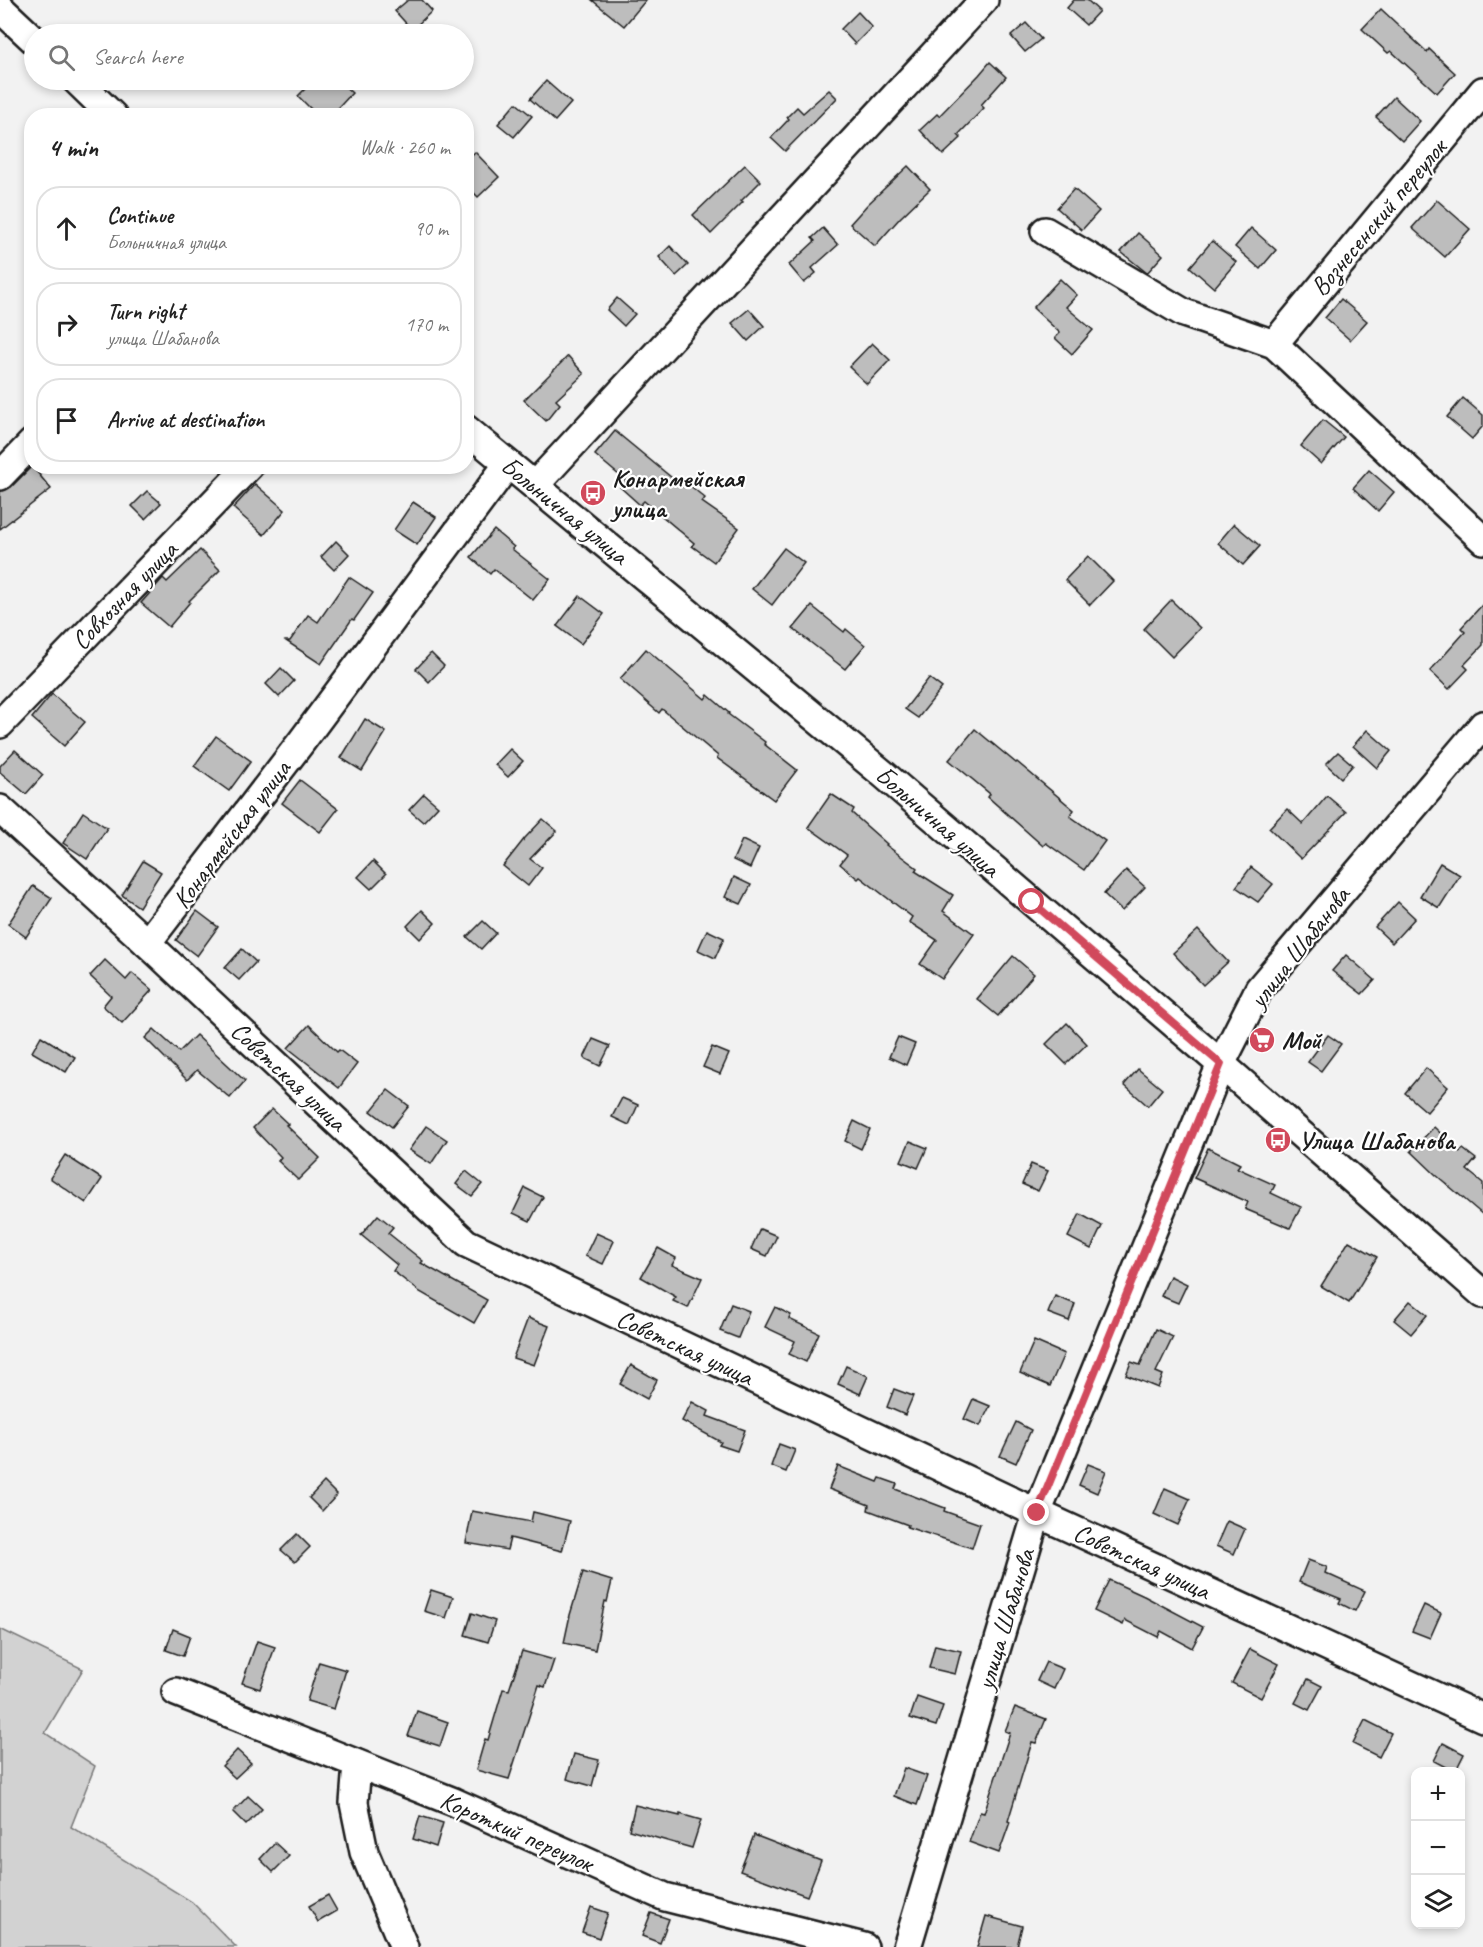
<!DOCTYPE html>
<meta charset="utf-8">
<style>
:root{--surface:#fff;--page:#f2f2f2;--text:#222;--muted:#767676;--line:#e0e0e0}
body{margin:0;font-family:Caveat,sans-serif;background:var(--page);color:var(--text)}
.controls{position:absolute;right:18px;bottom:18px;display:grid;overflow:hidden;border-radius:12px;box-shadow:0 3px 9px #0003}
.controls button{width:54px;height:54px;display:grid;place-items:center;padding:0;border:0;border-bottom:2px solid var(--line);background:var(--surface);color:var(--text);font:30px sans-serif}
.stop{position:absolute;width:18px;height:18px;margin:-14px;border:4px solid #d1495b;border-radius:50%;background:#fff}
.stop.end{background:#d1495b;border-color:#fff;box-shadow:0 2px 6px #0008}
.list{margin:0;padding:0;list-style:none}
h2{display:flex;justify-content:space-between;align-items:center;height:78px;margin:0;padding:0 24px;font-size:26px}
h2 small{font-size:20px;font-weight:400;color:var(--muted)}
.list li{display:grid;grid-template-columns:39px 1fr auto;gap:18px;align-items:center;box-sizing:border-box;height:84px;margin:0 12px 12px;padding:0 12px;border:2px solid var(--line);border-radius:24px}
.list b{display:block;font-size:22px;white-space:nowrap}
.list p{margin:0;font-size:20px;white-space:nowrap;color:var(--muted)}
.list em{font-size:20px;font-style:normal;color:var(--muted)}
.icon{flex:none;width:33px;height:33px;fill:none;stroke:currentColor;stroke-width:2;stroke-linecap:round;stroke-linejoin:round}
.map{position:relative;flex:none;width:1483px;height:1947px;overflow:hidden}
.search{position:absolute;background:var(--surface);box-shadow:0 3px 9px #0003;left:24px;top:24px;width:450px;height:66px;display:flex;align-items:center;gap:15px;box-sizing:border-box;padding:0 21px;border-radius:33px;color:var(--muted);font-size:22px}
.panel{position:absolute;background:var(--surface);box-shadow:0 3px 9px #0003;left:24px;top:108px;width:450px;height:366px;border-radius:24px}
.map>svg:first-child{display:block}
.green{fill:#d2d2d2;stroke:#777;stroke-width:1.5}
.building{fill:#bdbdbd;stroke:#1c1c1c;stroke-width:1.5}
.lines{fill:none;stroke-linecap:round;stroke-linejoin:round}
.minor-casing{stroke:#1c1c1c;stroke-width:32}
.minor{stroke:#fff;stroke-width:27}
.route{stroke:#d1495b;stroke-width:8}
.labels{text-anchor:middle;stroke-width:4.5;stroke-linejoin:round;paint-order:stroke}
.street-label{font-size:26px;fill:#1c1c1c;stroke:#fff}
.poi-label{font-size:26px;font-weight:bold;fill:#1c1c1c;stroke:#fff;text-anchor:start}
</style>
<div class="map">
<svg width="1483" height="1947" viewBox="0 0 1483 1947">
<rect width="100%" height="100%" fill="#f2f2f2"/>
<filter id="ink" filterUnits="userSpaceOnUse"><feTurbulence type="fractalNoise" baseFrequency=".0167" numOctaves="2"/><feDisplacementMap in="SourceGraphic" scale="12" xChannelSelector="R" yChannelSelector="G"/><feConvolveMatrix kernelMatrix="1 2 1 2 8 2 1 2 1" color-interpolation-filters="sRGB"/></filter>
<g filter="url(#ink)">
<polygon class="green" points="0,1629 83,1669 45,1733 95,1766 71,1827 192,1902 236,1947 0,1947"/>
<g class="building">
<polygon points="408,0 422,0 432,11 412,30 395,11"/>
<polygon points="592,0 646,0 624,26"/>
<polygon points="1074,0 1087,0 1099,11 1086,25 1067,8"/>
<polygon points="1381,9 1427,52 1429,49 1455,73 1437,93 1391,51 1388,53 1362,29"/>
<polygon points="858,12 872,27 855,44 841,29"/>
<polygon points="1026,23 1041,39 1025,52 1011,36"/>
<polygon points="990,62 1006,77 981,105 984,108 958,135 961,138 943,155 920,130 937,114 939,116 979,75"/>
<polygon points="314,80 338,80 352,93 331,116 318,116 298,96"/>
<polygon points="546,81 571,103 555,121 530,99"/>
<polygon points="829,90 837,98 785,151 771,138 789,119 787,117 797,107 803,113"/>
<polygon points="1394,97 1420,121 1402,141 1376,117"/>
<polygon points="516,103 532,116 514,137 498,124"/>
<polygon points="475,152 499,177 478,197 466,185 466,160"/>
<polygon points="745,165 761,181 741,201 743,202 711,234 693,215"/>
<polygon points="908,166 930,189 900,218 875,246 850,224 867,205"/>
<polygon points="1074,189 1099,211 1082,230 1057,208"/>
<polygon points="1437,200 1470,229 1445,257 1412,228"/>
<polygon points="823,228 838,245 812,268 816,273 804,283 789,265 815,241 812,238"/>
<polygon points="1251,228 1276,250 1260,269 1235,247"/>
<polygon points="1138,233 1163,255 1147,273 1121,252"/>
<polygon points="1212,241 1236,262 1214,288 1190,267"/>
<polygon points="670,246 688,265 676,276 659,257"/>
<polygon points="1060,279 1077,295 1066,307 1093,330 1072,354 1055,338 1060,333 1033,308"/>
<polygon points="617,298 635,314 624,326 607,310"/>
<polygon points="1341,299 1367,321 1350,340 1325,318"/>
<polygon points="749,309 764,326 748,341 732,323"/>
<polygon points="872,343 890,360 867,384 849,367"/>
<polygon points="568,356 584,374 556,400 560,404 546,421 524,400"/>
<polygon points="1463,398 1483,415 1483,426 1472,439 1447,417"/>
<polygon points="1323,420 1344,437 1321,464 1301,446"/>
<polygon points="615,431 683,487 687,483 705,498 702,502 739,528 714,562 692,546 694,543 644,501 640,505 620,487 626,481 595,455"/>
<polygon points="32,466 51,489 0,529 0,491 11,487"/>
<polygon points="1369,470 1394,492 1378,511 1353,488"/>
<polygon points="255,484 285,510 264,535 233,508"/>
<polygon points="147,491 161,503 145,519 132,506"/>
<polygon points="413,502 436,517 417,545 394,530"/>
<polygon points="1234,524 1260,546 1243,565 1218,543"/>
<polygon points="494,530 514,547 512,549 550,579 533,600 494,569 490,574 471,557"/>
<polygon points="336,541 349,554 334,570 321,557"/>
<polygon points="784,548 804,563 772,605 752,589"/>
<polygon points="200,550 220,570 189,601 190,602 169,627 141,603 163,578 167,582"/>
<polygon points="1088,556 1113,581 1090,605 1065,580"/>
<polygon points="349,577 373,593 354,620 352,619 321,664 286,641 290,641 308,615 318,622"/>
<polygon points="580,596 604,614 581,644 557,626"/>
<polygon points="1171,600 1200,628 1172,657 1144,629"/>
<polygon points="1483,604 1483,645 1464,665 1468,669 1449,689 1430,671 1465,632 1461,628"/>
<polygon points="812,606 844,632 846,629 865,645 845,669 793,629"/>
<polygon points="646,649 705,699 708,695 729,713 728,714 765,742 764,744 797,770 774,800 717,758 718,756 662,709 659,713 620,679"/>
<polygon points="431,653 444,666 429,682 416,669"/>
<polygon points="281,668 294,681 279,697 266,684"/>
<polygon points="929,678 942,688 918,718 905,709"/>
<polygon points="52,694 85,722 64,746 32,718"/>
<polygon points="365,719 386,732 362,771 341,758"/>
<polygon points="975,729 1016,763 1017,762 1074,810 1070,816 1105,841 1084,870 1046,843 1043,846 988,797 990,794 949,760"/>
<polygon points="1367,730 1391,751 1377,768 1353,746"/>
<polygon points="216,736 251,761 229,791 194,766"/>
<polygon points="510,749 523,761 508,777 495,765"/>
<polygon points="15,750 43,775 26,794 0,772 0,766"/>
<polygon points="1338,752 1353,765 1341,778 1326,764"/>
<polygon points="300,780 338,809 320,832 282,803"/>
<polygon points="424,794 438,806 423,822 409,810"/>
<polygon points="831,794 854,809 852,813 887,844 886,845 917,868 915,871 953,895 943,911 974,934 942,979 920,964 937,940 909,922 912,917 860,877 858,879 840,864 847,855 808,827"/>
<polygon points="1327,796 1346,812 1301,859 1269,828 1287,809 1303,824"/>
<polygon points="83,812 107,828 87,859 63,843"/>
<polygon points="543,819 557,831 530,859 542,868 528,886 503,866 525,838"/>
<polygon points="742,840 759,848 750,868 733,860"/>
<polygon points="143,861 161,872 139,907 122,895"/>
<polygon points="373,861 386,874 371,889 358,877"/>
<polygon points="1440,863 1460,875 1439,908 1420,896"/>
<polygon points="1251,867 1273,884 1258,902 1236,887"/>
<polygon points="1126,870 1145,887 1122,911 1104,894"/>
<polygon points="734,877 751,885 741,904 725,897"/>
<polygon points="33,886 52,898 26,937 8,924"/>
<polygon points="1398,902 1415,918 1392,943 1375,927"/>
<polygon points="422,910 435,923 420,939 407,926"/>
<polygon points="197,911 218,927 197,956 176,940"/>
<polygon points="483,921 496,933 481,949 467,937"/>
<polygon points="707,930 724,938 715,958 698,950"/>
<polygon points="1198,930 1228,962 1203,985 1173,953"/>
<polygon points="242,949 256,962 239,980 225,968"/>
<polygon points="1346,955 1375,980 1362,994 1332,971"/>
<polygon points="1013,956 1034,974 998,1016 977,999"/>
<polygon points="105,960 126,980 132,973 152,990 122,1023 103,1006 111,996 90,976"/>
<polygon points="1067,1023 1087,1044 1066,1064 1046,1044"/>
<polygon points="309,1025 337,1052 339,1050 357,1064 339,1088 288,1048"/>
<polygon points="154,1029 179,1052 196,1035 245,1081 230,1098 197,1070 187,1080 145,1038"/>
<polygon points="1328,1035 1341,1044 1321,1071 1308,1062"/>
<polygon points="41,1036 75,1057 66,1072 32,1052"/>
<polygon points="898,1037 915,1044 906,1065 889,1057"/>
<polygon points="593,1039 610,1046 600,1066 584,1058"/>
<polygon points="712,1047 729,1054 720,1074 703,1067"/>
<polygon points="1426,1068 1448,1087 1427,1112 1405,1093"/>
<polygon points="1138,1069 1162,1089 1148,1106 1124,1085"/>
<polygon points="388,1090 409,1106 392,1127 371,1111"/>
<polygon points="622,1098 638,1105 629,1125 612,1117"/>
<polygon points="272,1109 288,1124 286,1125 320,1158 298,1180 278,1161 281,1157 253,1128"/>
<polygon points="854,1121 870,1129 861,1149 845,1141"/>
<polygon points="426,1126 447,1140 431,1164 409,1150"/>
<polygon points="1434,1127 1460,1152 1463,1149 1476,1159 1467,1170 1483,1183 1483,1215 1436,1175 1411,1151"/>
<polygon points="910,1141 927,1148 918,1168 901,1161"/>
<polygon points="1208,1148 1240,1164 1237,1168 1275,1185 1271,1193 1301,1207 1290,1228 1245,1209 1248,1202 1194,1178"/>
<polygon points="65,1155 102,1179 86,1203 50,1178"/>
<polygon points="1031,1164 1048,1171 1038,1191 1022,1184"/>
<polygon points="466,1171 482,1184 472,1196 456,1184"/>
<polygon points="525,1188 543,1197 530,1221 513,1213"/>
<polygon points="1080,1214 1102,1226 1091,1249 1068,1237"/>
<polygon points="378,1215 393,1227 388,1233 423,1261 421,1263 487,1300 474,1323 420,1292 393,1271 397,1265 361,1235"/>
<polygon points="760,1229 777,1236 767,1256 751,1249"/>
<polygon points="596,1233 614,1241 603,1264 585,1256"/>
<polygon points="1349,1241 1377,1257 1349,1303 1321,1286"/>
<polygon points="658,1248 676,1258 672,1265 702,1278 688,1308 673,1301 676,1297 641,1277"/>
<polygon points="1170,1276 1187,1284 1178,1303 1161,1296"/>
<polygon points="1055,1296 1075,1304 1069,1321 1048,1313"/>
<polygon points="1410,1301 1427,1315 1411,1334 1394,1320"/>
<polygon points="731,1304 749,1311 738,1338 720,1331"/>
<polygon points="775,1307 791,1315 789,1319 819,1333 806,1362 789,1354 795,1341 765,1327"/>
<polygon points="528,1318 549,1326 534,1365 513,1358"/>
<polygon points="1156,1329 1173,1337 1156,1372 1163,1375 1158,1388 1126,1375 1131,1362 1140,1365"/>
<polygon points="1034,1341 1064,1354 1050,1386 1020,1373"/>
<polygon points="631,1365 657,1380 647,1399 620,1384"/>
<polygon points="846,1366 868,1376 860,1394 838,1384"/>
<polygon points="894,1389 913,1396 905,1415 887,1407"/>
<polygon points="973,1399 990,1406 980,1426 964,1419"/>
<polygon points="692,1402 709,1411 707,1416 745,1430 737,1451 719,1445 721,1442 682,1421"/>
<polygon points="1016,1422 1031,1430 1016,1463 1000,1456"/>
<polygon points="779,1444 795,1450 786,1472 771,1466"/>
<polygon points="1088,1464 1106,1471 1097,1493 1079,1485"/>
<polygon points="838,1466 878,1482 880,1478 897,1484 895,1489 945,1508 944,1511 980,1524 972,1548 907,1527 908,1525 868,1510 869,1505 829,1489"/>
<polygon points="324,1482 337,1495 322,1511 309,1498"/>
<polygon points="1165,1488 1190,1499 1178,1525 1154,1514"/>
<polygon points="472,1511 531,1522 533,1512 570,1521 562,1551 510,1538 507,1550 466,1543"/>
<polygon points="1227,1521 1245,1529 1234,1554 1216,1546"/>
<polygon points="297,1534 310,1547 295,1562 281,1550"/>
<polygon points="1308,1560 1327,1567 1325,1573 1365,1591 1355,1611 1339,1603 1341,1599 1299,1582"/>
<polygon points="583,1572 612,1581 607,1602 605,1601 595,1650 564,1643 570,1615"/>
<polygon points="1109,1580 1144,1596 1203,1627 1192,1648 1161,1631 1158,1637 1125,1620 1123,1625 1094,1611"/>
<polygon points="431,1590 453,1597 446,1618 424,1611"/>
<polygon points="1424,1605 1441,1613 1430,1638 1412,1631"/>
<polygon points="472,1613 495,1621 488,1642 465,1635"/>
<polygon points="173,1629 190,1636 183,1656 166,1650"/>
<polygon points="257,1641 275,1647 260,1689 242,1683"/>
<polygon points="935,1645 961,1651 955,1674 929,1668"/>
<polygon points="1250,1649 1279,1664 1261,1698 1232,1683"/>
<polygon points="522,1651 554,1660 545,1687 539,1685 509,1779 476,1770 485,1739 488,1740 503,1689 509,1690"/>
<polygon points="319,1662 346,1670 334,1709 307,1701"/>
<polygon points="1046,1662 1063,1669 1054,1689 1037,1681"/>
<polygon points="1308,1679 1322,1686 1309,1710 1295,1703"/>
<polygon points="917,1697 943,1706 936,1726 910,1718"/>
<polygon points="1015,1707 1046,1719 1036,1743 1032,1742 1008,1821 1010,1822 999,1853 969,1842 980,1812 984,1813 1010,1733 1005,1731"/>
<polygon points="417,1711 448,1722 440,1746 408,1736"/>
<polygon points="1365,1720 1391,1733 1379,1757 1353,1744"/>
<polygon points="1443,1743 1464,1754 1455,1772 1434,1761"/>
<polygon points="237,1750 251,1763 235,1778 222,1766"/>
<polygon points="574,1754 599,1760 592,1786 567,1779"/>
<polygon points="904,1768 927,1776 917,1805 894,1796"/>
<polygon points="248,1796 262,1809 246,1825 233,1812"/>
<polygon points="635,1805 680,1816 680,1814 701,1820 692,1848 629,1830"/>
<polygon points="420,1816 443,1823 436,1847 413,1839"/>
<polygon points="754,1835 821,1861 807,1896 740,1871"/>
<polygon points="275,1843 289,1856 273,1872 260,1859"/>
<polygon points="328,1895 337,1911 318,1922 309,1906"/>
<polygon points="591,1907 608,1913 599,1938 582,1932"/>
<polygon points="651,1913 669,1919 660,1943 642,1936"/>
<polygon points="986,1916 1022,1926 1017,1947 977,1947"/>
</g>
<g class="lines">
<g class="minor-casing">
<g id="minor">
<polyline points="0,8 34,40"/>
<polyline points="76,80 113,116"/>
<polyline points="1045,231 1184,313 1274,344 1483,540"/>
<polyline points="1274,344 1483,91"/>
<polyline points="466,429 882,773 1221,1064 1483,1294"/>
<polyline points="0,476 32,443"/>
<polyline points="535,485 984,0"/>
<polyline points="0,724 249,466"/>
<polyline points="0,809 147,943 466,1243 1037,1513 1483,1718"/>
<polyline points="147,943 302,741 508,464"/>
<polyline points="176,1692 454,1802 665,1897 864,1947"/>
<polyline points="357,1764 354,1803 364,1852 404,1947"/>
<polyline points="907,1947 1037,1513 1221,1064 1259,989 1483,725"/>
</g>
</g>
<use href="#minor" class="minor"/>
</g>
</g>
<g class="lines" filter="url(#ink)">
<polyline class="route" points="1032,902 1221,1064 1037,1513"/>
</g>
<defs>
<g id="bus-disc" transform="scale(1.35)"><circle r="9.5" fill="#d1495b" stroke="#fff"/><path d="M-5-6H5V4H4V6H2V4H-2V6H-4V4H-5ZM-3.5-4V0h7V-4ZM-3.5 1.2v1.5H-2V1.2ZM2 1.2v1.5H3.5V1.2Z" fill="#fff"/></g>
<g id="supermarket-disc" transform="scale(1.35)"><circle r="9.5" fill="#d1495b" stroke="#fff"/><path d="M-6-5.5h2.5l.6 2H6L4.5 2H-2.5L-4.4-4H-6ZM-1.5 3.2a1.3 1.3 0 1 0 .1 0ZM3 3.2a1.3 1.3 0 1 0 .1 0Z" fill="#fff"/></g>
</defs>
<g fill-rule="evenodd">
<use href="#bus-disc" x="593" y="493"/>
<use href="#supermarket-disc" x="1262" y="1040"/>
<use href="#bus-disc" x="1278" y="1140"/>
</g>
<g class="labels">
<g class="street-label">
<text transform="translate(1378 217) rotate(-50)" y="9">Вознесенский переулок</text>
<text transform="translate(565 510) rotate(39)" y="9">Больничная улица</text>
<text transform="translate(124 595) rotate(-46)" y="9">Совхозная улица</text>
<text transform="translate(938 821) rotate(41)" y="9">Больничная улица</text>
<text transform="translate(231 834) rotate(-53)" y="9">Конармейская улица</text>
<text transform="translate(1299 947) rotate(-52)" y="9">улица Шабанова</text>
<text transform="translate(289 1076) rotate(43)" y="9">Советская улица</text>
<text transform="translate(685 1347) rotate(25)" y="9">Советская улица</text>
<text transform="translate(1142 1561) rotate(25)" y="9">Советская улица</text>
<text transform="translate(1005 1619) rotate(-73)" y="9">улица Шабанова</text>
<text transform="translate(517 1831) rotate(24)" y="9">Короткий переулок</text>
</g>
<g class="poi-label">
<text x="612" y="487">Конармейская<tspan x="612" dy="30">улица</tspan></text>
<text x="1282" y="1049">Мой</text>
<text x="1298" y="1149">Улица Шабанова</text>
</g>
</g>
</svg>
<div class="controls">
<button>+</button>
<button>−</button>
<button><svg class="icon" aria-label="layers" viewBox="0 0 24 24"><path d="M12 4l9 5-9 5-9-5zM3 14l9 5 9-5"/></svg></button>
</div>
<div class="stop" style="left:1032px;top:902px"></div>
<div class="stop end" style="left:1037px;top:1513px"></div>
<div class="search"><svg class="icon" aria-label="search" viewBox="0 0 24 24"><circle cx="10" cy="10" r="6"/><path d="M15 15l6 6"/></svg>Search here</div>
<section class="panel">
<h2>4 min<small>Walk · 260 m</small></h2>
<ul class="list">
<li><svg class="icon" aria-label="ahead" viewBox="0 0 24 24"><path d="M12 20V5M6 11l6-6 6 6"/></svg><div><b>Continue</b><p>Больничная улица</p></div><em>90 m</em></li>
<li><svg class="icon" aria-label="right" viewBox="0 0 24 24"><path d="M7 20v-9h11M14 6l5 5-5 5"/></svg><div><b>Turn right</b><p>улица Шабанова</p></div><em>170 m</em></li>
<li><svg class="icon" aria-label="arrive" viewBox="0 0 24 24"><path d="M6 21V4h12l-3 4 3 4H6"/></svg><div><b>Arrive at destination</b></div></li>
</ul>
</section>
</div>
